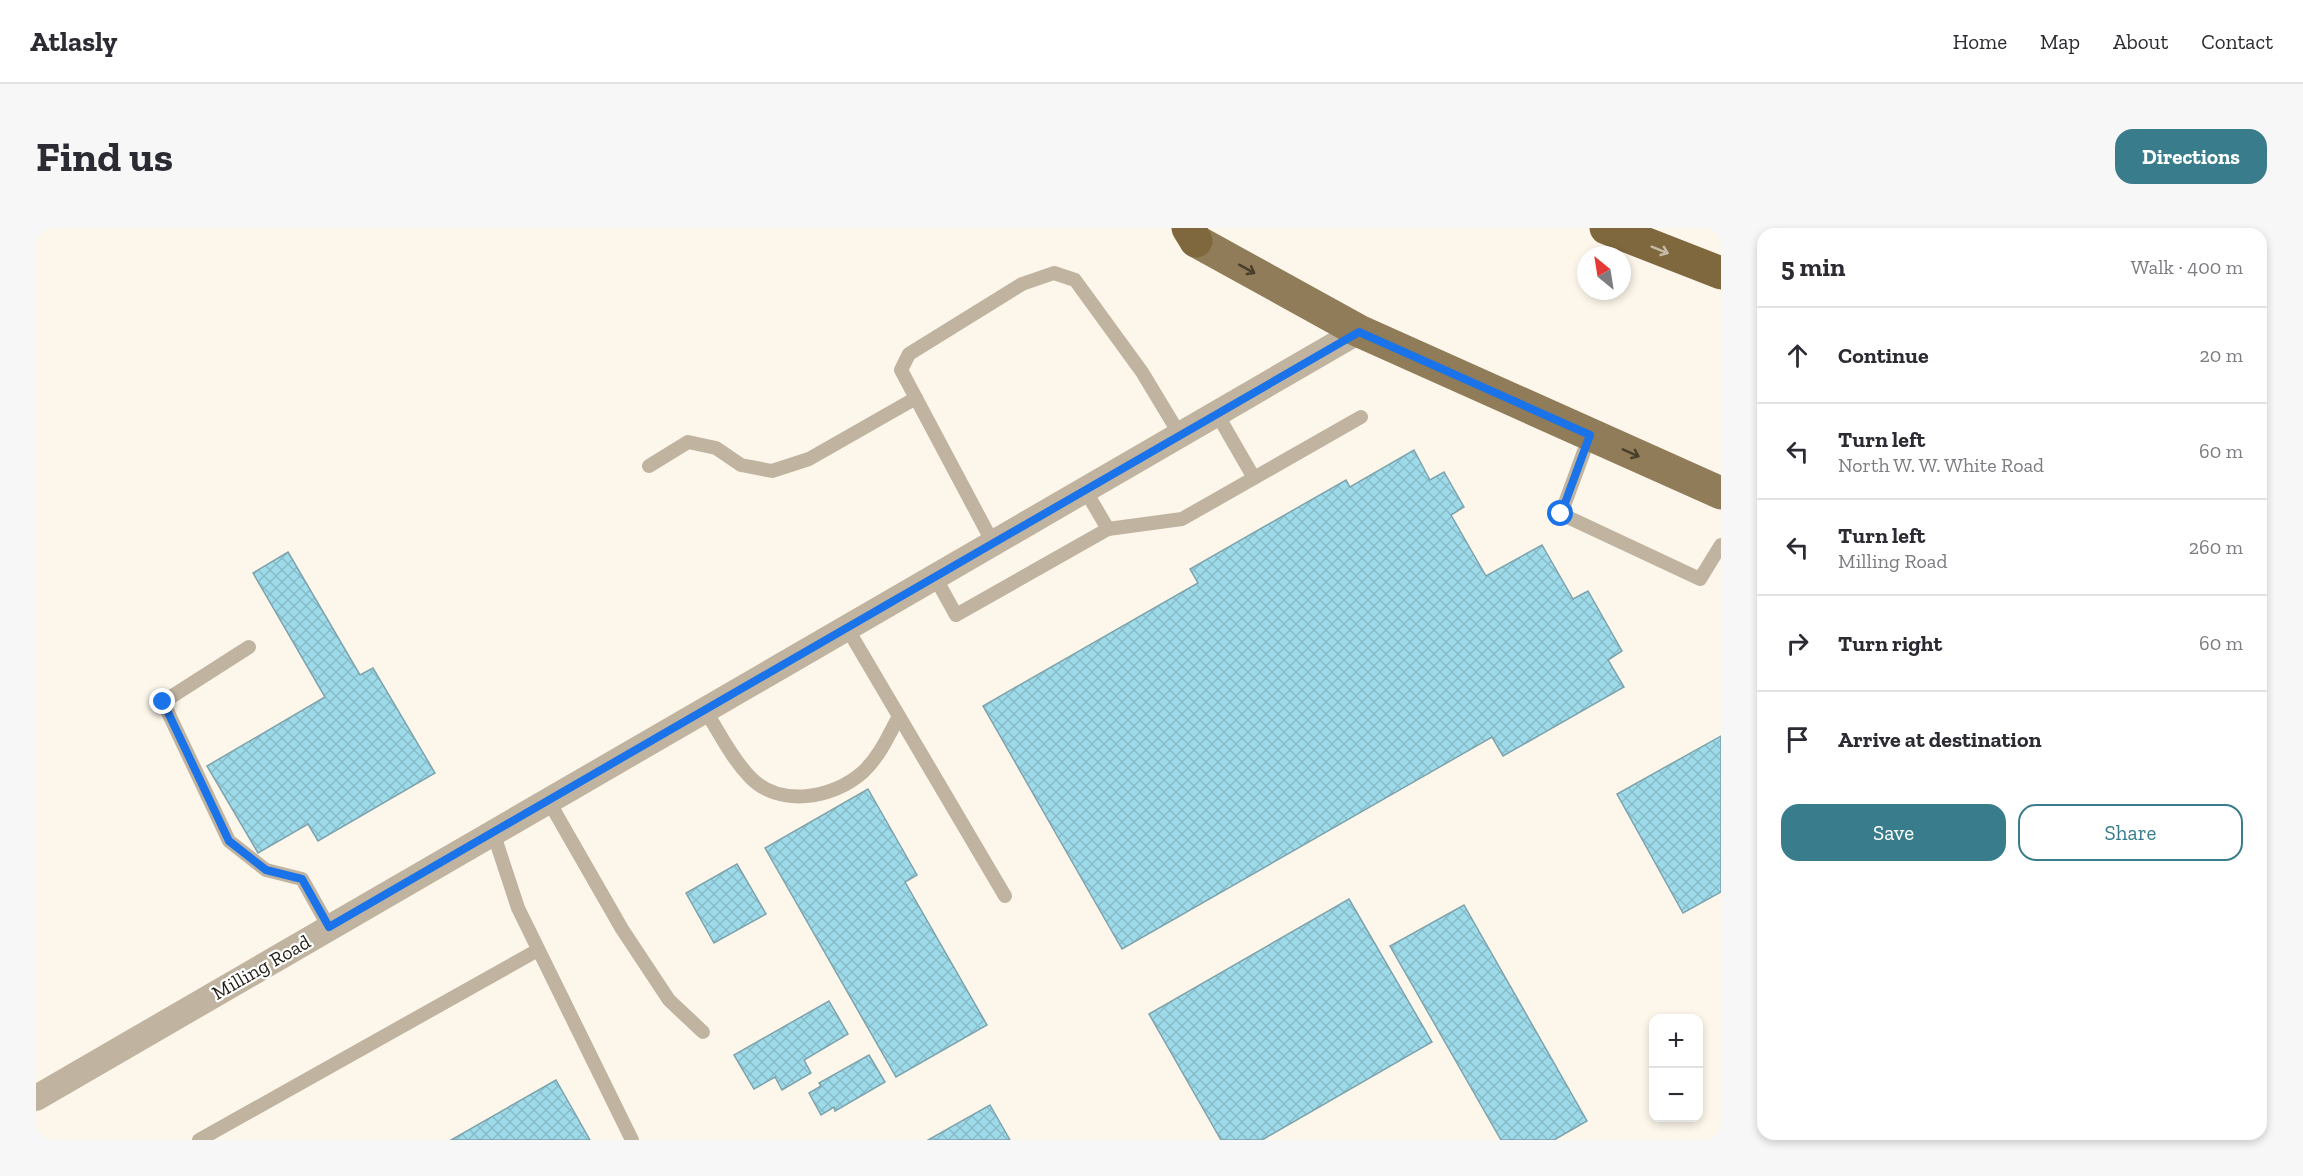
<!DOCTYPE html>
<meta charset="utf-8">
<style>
:root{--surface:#fff;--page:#f7f7f7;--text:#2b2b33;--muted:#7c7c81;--line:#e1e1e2;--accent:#397d8c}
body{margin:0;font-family:"Zilla Slab",serif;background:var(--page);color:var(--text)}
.controls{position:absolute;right:18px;bottom:18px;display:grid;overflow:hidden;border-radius:12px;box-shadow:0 3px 9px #0003}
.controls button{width:54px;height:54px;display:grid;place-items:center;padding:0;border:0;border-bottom:2px solid var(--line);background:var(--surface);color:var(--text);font:30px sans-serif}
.compass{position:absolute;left:1541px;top:18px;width:54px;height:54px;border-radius:50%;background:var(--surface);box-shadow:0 3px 9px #0003;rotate:330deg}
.stop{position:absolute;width:18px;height:18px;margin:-14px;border:4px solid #1a73e8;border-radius:50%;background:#fff}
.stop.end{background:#1a73e8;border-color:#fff;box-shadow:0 2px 6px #0008}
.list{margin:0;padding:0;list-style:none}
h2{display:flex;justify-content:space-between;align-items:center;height:78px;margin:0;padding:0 24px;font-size:26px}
h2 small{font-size:20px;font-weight:400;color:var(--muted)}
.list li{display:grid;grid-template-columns:39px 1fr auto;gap:18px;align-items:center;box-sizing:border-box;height:96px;padding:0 24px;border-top:2px solid var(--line)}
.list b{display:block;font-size:22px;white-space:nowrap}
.list p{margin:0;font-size:20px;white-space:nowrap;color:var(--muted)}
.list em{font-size:20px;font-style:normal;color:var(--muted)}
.actions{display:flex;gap:12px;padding:18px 24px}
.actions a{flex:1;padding:14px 0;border:2px solid var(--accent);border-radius:18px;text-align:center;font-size:21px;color:var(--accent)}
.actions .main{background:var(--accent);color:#fff}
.icon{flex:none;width:33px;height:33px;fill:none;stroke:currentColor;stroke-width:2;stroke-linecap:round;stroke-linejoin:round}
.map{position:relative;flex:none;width:1685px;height:912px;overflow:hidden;border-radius:18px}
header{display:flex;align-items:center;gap:36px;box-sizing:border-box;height:84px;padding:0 30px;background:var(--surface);border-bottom:2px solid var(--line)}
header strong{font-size:28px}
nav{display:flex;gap:33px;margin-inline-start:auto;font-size:21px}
.intro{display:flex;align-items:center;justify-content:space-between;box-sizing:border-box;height:144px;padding:0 36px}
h1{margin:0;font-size:42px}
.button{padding:15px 27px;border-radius:18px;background:var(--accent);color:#fff;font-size:21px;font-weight:700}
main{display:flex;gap:36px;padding:0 36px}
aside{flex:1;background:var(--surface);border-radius:18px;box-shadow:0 3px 9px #0003}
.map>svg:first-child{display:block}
.building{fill:url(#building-cross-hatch);stroke:#7ea3ac;stroke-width:1.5}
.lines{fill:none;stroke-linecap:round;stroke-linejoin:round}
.service{stroke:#c0b4a1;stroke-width:14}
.minor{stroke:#c0b4a1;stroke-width:26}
.primary{stroke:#907c59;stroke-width:33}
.motorway{stroke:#7f683e;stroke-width:33}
.oneway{stroke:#c5bba8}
.oneway2{stroke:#483e2b}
.route{stroke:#1a73e8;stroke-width:8}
.labels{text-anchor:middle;stroke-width:4.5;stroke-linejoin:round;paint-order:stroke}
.street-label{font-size:20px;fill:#221c12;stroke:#fff}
</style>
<header>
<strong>Atlasly</strong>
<nav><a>Home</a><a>Map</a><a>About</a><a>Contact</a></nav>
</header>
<div class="intro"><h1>Find us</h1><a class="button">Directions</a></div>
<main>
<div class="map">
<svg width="1685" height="912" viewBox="0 0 1685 912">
<defs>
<pattern id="building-cross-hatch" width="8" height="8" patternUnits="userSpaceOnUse" patternTransform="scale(1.5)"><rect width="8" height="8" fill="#9edbea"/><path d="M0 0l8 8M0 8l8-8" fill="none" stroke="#88bbc8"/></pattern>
</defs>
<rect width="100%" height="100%" fill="#fdf7eb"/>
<g class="building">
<polygon points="1378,222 1394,252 1408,244 1428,279 1415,287 1450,348 1506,317 1537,371 1552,363 1586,423 1572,432 1588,459 1467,528 1456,509 1086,721 947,478 1162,355 1154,341 1310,252 1314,259"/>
<polygon points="252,324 324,447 337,440 399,545 282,613 272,596 222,625 171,538 289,469 217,345"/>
<polygon points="1685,508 1685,664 1647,685 1581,566"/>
<polygon points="832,561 881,647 869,654 951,797 860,849 729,620"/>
<polygon points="701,636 730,686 678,715 650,665"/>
<polygon points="1313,671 1396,814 1226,912 1185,912 1113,786"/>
<polygon points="1428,677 1551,893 1518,912 1465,912 1354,718"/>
<polygon points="793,773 812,806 768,832 775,845 746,862 739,849 718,861 698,827"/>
<polygon points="833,827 849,854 799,883 798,879 785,887 773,865 785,858 783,855"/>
<polygon points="520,852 554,912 415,912"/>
<polygon points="954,877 974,912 892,912"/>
</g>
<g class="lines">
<g class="service">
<polyline points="1181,186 1218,250"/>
<polyline points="1554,207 1525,286 1664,351 1685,317"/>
<polyline points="613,238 652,214 680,220 705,237 736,243 773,231 880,170"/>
<polyline points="1072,301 1146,291 1325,189"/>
<polyline points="957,315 865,142 873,126 986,56 1018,45 1039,52 1106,144 1144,207"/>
<polyline points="899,349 920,387 1072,301 1049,262"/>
<polyline points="811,400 969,668"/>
<polyline points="213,419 127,474 193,613 230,642 266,651 293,699"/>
<path d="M669,482C683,504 695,529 713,548C742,580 797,571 827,544C843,529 852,509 862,490"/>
<polyline points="512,572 586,701 633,772 667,804"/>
<polyline points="457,604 482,680 596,912"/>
<polyline points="163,912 502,722"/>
</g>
<polyline class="minor" points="0,870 1323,103"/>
<polyline class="primary" points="1160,13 1323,103 1685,265"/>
<g class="motorway">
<polyline points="1152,0 1160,13"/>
<polyline points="1570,0 1685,45"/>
</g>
</g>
<defs><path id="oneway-shaft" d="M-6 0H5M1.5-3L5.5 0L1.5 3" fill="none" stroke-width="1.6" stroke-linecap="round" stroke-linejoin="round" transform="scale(1.5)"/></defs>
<use class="oneway" href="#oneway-shaft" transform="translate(1624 22) rotate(22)"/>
<g class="oneway2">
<use href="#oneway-shaft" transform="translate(1211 41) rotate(29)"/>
<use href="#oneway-shaft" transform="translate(1595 225) rotate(24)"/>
</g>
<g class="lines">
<polyline class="route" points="127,474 193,613 230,642 266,651 293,699 1323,104 1554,207 1525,286"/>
</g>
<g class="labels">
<g class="street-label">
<text transform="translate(225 739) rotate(-30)" y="7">Milling Road</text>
</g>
</g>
</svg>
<div class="controls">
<button>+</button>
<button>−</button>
</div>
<svg class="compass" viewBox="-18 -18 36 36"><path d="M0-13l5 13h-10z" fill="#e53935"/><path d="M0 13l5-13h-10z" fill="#7c7c81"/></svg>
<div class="stop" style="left:1525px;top:286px"></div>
<div class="stop end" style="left:127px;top:474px"></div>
</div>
<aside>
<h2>5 min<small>Walk · 400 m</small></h2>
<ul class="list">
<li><svg class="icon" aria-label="ahead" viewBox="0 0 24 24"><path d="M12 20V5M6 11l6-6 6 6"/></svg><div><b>Continue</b></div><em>20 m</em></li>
<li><svg class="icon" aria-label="left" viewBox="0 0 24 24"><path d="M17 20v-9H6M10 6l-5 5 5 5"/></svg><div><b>Turn left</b><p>North W. W. White Road</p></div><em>60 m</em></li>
<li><svg class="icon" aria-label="left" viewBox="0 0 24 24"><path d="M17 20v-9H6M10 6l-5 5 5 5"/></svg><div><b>Turn left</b><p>Milling Road</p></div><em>260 m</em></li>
<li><svg class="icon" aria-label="right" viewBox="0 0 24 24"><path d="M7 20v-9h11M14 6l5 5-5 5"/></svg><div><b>Turn right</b></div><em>60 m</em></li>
<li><svg class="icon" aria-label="arrive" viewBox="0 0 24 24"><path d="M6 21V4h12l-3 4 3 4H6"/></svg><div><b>Arrive at destination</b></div></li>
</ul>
<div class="actions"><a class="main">Save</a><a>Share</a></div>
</aside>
</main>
